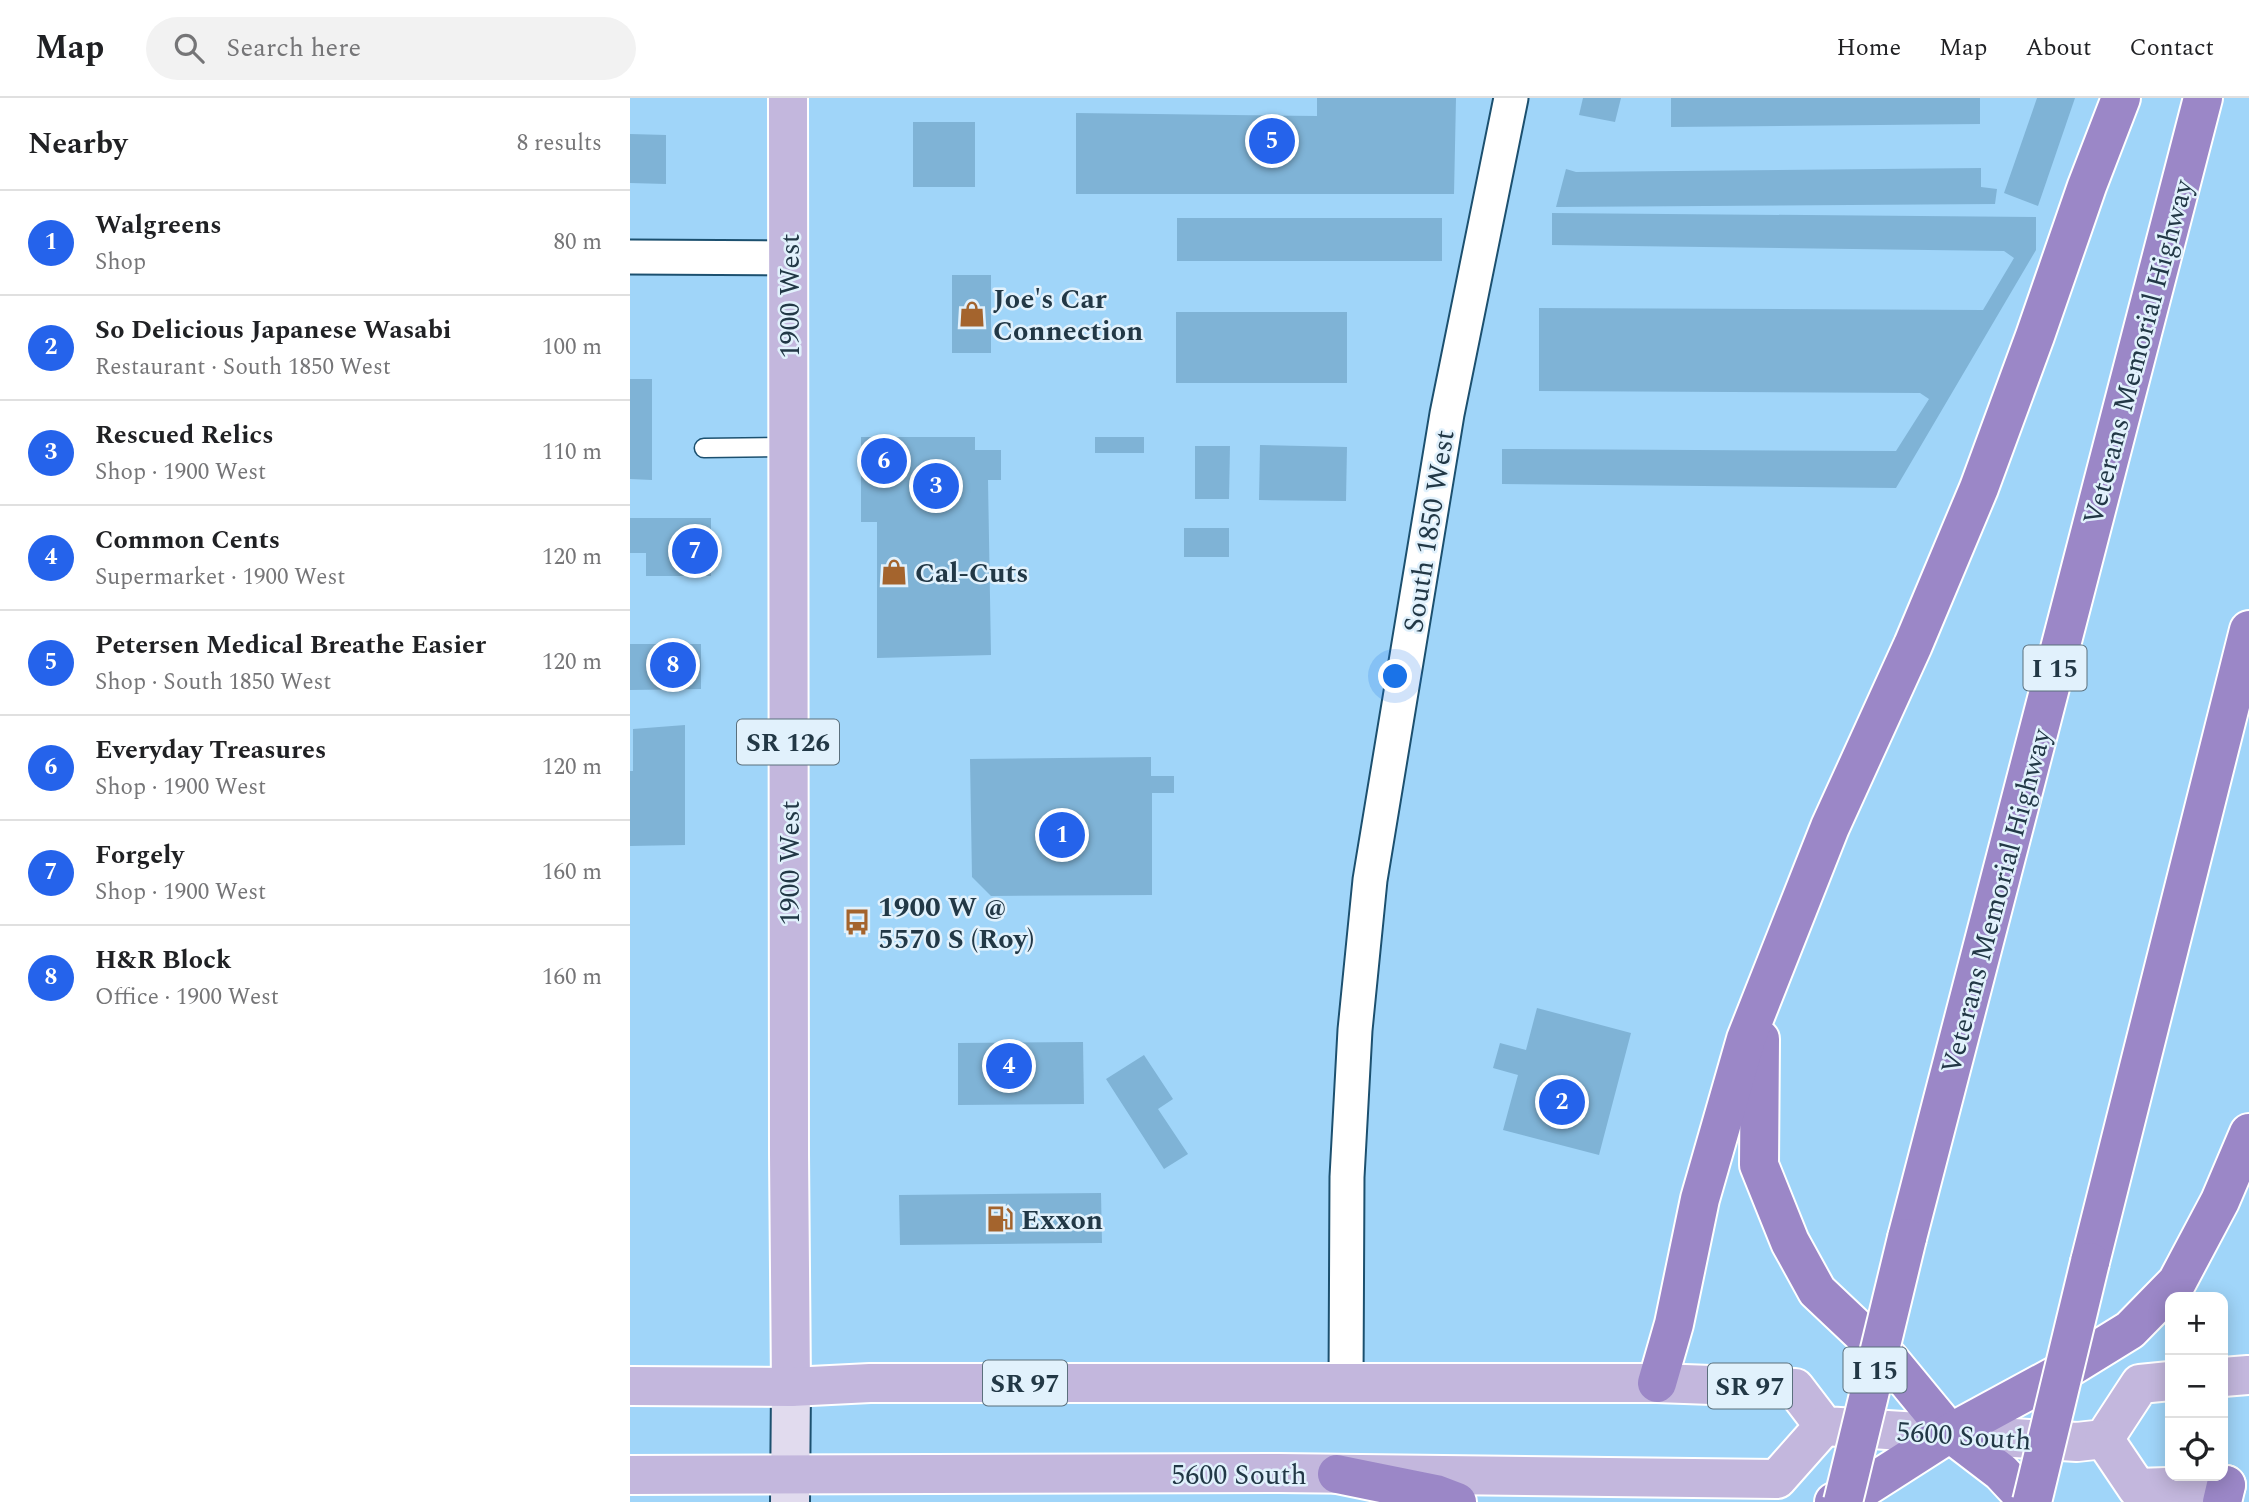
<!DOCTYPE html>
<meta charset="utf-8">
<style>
:root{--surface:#fff;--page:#f2f2f2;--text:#202124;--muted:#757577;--line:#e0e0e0;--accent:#2563eb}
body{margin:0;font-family:Spectral,serif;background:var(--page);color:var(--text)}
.controls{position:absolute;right:21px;bottom:21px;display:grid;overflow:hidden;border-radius:14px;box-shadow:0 4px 18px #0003}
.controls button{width:63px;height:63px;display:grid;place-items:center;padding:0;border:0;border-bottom:2px solid var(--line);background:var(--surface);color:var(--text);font:35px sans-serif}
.you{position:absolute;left:766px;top:579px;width:24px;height:24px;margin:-18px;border:5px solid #fff;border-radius:50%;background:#1a73e8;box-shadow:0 0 0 10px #1a73e833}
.badge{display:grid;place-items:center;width:46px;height:46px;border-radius:50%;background:var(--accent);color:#fff;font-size:23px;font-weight:700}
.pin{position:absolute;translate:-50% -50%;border:4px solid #fff;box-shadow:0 2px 7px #0006}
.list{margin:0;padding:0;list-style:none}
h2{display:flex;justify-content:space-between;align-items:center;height:91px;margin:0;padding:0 28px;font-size:30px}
h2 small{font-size:23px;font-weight:400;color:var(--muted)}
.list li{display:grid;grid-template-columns:46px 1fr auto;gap:21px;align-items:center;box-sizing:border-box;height:105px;padding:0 28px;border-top:2px solid var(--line)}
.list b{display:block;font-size:26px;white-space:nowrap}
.list p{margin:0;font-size:23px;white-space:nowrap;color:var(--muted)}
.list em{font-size:23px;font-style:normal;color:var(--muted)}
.icon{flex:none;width:38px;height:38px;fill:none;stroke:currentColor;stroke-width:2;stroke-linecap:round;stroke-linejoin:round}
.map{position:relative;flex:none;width:1619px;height:1404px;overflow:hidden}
header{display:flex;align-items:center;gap:42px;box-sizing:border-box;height:98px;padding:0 35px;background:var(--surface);border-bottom:2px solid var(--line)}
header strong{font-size:33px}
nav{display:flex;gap:38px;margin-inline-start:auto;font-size:24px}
.search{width:490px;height:63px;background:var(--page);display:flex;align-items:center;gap:18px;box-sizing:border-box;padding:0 24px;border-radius:38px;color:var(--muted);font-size:26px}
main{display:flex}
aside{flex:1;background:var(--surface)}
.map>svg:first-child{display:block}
.building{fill:#7fb3d6}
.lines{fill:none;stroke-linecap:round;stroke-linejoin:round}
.service-casing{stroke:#1c506f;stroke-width:21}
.minor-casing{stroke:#1c506f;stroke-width:37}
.secondary-casing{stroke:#1c506f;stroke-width:42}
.primary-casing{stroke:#fff;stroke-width:42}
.motorway-casing{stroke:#fff;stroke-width:42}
.service{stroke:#fff;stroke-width:18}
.minor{stroke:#fff;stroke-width:33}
.secondary{stroke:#e1dbee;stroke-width:38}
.primary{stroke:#c3b7dd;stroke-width:38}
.motorway{stroke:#9b87c7;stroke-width:38}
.motorway-bridge-casing{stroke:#fff;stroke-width:42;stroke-linecap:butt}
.motorway-bridge{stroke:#9b87c7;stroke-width:38}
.labels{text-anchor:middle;stroke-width:5;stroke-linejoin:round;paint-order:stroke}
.shield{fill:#e1f1fc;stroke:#5b707d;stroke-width:2}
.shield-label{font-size:26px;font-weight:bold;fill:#223846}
.street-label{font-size:28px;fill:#223846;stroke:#e1f1fc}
.poi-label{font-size:28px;font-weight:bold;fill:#223846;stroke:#e1f1fc;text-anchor:start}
</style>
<header>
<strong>Map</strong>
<div class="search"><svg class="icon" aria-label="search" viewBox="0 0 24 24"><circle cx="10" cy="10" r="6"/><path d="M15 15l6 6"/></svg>Search here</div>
<nav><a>Home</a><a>Map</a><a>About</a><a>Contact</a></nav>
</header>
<main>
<aside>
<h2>Nearby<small>8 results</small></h2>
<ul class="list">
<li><span class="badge">1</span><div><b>Walgreens</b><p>Shop</p></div><em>80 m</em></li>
<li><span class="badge">2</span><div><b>So Delicious Japanese Wasabi</b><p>Restaurant · South 1850 West</p></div><em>100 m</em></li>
<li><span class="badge">3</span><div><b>Rescued Relics</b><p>Shop · 1900 West</p></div><em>110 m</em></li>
<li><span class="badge">4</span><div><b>Common Cents</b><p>Supermarket · 1900 West</p></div><em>120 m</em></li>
<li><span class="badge">5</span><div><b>Petersen Medical Breathe Easier</b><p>Shop · South 1850 West</p></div><em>120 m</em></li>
<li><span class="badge">6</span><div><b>Everyday Treasures</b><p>Shop · 1900 West</p></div><em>120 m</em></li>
<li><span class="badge">7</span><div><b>Forgely</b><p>Shop · 1900 West</p></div><em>160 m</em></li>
<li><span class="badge">8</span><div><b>H&amp;R Block</b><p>Office · 1900 West</p></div><em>160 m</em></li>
</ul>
</aside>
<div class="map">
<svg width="1619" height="1404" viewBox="0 0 1619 1404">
<rect width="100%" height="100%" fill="#a0d5f9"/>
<g class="building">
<polygon points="687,0 826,0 824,96 446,96 446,15 687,18"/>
<polygon points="953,0 991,0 985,24 949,17"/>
<polygon points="1041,0 1350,0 1350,26 1041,29"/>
<polygon points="1407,0 1445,0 1408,108 1374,95"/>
<rect x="283" y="24" width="62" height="65"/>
<polygon points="0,36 36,37 36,86 0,85"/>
<polygon points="1351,70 1351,89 1367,91 1365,106 926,109 936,71 946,74"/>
<polygon points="922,115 1406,119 1406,152 1266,390 872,386 872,351 1266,353 1299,301 1290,295 909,293 909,210 1353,212 1384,160 1374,153 922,147"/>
<rect x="547" y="120" width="265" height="43"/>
<rect x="322" y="177" width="39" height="78"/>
<rect x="546" y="214" width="171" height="71"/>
<polygon points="0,281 22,281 22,382 0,381"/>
<polygon points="231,339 345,339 345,352 371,352 371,382 358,382 361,557 247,560 247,424 231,424"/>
<rect x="465" y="339" width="49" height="16"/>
<polygon points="630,347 717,349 716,403 629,402"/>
<polygon points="565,348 600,348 599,401 565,401"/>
<polygon points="0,420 81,420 81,478 16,478 16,455 0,455"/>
<rect x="554" y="430" width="45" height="29"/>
<polygon points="0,546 71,546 71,591 0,592"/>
<polygon points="55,627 55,747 0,748 0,673 3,673 3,631"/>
<polygon points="521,659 521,678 544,678 544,695 522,695 522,797 361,798 342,779 340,661"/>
<polygon points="907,910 1001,935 969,1057 873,1032 888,977 863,970 870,945 896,952"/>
<polygon points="453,944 454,1006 328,1007 328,945"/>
<polygon points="514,957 543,1001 528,1011 558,1056 534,1071 476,981"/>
<polygon points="471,1095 472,1145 270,1147 269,1097"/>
</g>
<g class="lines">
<g class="service-casing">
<polyline id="service" points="74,350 158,349"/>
</g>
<g class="minor-casing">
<g id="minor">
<polyline points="0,159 159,160"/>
<polyline points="716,1285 717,1079 725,932 740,782 817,316 881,0"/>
</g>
</g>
<g class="secondary-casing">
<polyline id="secondary" points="160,1404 161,1289"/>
</g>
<g class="primary-casing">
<g id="primary">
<polyline points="158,0 159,1056 161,1289"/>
<polyline points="1593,1279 1618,1277"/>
<polyline points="0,1288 161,1289 240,1285 1027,1285 1165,1290 1194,1328 1447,1344 1474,1341 1510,1286 1540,1283"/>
<polyline points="1474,1341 1507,1390 1596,1387"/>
<polyline points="0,1377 649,1375 1147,1381 1194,1328"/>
</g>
</g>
<g class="motorway-casing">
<g id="motorway">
<polyline points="1130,941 1129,1067 1160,1144 1187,1193 1259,1261 1320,1335 1371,1374 1399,1404"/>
<polyline points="1277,1140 1573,0"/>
<polyline points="1460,1164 1619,532"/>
<polyline points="1027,1285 1044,1226 1070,1101 1116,941 1200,729 1283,547 1349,390 1405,238 1457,88 1491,0"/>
<polyline points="707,1376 806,1396 827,1404"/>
<polyline points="1204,1404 1234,1390 1320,1335 1427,1277 1500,1232 1547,1184 1590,1103 1619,1035"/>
<polyline points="1592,1404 1596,1387"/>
</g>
</g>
<use href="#service" class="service"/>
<use href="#minor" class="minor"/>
<use href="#secondary" class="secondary"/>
<use href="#primary" class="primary"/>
<use href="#motorway" class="motorway"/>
<g class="motorway-bridge-casing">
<g id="motorway-bridge">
<polyline points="1213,1404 1277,1140"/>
<polyline points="1402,1404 1460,1164"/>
</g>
</g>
<use href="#motorway-bridge" class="motorway-bridge"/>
</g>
<defs>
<g id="shop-bare" transform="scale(2.1)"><path d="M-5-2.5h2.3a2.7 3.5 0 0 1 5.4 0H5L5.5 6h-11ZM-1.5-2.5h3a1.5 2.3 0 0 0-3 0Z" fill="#a4642d" stroke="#e1f1fc" stroke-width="2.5" paint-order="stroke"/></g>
<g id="bus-bare" transform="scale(2.1)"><path d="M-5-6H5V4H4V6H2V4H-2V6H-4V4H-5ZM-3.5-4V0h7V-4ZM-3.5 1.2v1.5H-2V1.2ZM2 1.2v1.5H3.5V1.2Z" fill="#a4642d" stroke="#e1f1fc" stroke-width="2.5" paint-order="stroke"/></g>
<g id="fuel-bare" transform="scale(2.1)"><path d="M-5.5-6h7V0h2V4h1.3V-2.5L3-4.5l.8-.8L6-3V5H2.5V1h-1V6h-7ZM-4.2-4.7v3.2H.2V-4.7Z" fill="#a4642d" stroke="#e1f1fc" stroke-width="2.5" paint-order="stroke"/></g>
</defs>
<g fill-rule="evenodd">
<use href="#shop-bare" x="342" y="216"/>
<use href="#shop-bare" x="264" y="474"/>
<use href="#bus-bare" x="227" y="824"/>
<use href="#fuel-bare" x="370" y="1121"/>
</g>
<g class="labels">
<g class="shield">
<rect x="1393.5" y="547.5" width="63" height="45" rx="5"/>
<rect x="107" y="621.5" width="102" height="45" rx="5"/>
<rect x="1213.5" y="1249.5" width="63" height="45" rx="5"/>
<rect x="353" y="1262.5" width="84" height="45" rx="5"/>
<rect x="1078" y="1265.5" width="84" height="45" rx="5"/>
</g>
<g class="shield-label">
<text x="1425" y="579">I 15</text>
<text x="158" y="653">SR 126</text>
<text x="1245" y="1281">I 15</text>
<text x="395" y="1294">SR 97</text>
<text x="1120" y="1297">SR 97</text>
</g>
<g class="street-label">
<text transform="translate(159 198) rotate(-90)" y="10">1900 West</text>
<text transform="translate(1507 254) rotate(-75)" y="10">Veterans Memorial Highway</text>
<text transform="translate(798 433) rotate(-81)" y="10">South 1850 West</text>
<text transform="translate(159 765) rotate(-90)" y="10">1900 West</text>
<text transform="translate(1365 803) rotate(-75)" y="10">Veterans Memorial Highway</text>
<text transform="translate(1334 1337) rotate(4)" y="10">5600 South</text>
<text x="609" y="1386">5600 South</text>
</g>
<g class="poi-label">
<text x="363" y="210">Joe's Car<tspan x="363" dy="32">Connection</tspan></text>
<text x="285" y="484">Cal-Cuts</text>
<text x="248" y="818">1900 W @<tspan x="248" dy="32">5570 S (Roy)</tspan></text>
<text x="391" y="1131">Exxon</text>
</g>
</g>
</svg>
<div class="controls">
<button>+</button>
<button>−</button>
<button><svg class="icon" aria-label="locate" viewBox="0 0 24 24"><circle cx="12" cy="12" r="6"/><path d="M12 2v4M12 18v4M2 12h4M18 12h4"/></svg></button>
</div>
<div class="you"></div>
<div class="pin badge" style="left:432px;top:737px">1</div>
<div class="pin badge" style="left:932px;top:1004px">2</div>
<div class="pin badge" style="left:306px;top:388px">3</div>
<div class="pin badge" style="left:379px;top:968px">4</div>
<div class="pin badge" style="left:642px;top:43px">5</div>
<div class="pin badge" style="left:254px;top:363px">6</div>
<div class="pin badge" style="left:65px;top:453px">7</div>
<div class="pin badge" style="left:43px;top:567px">8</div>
</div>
</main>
